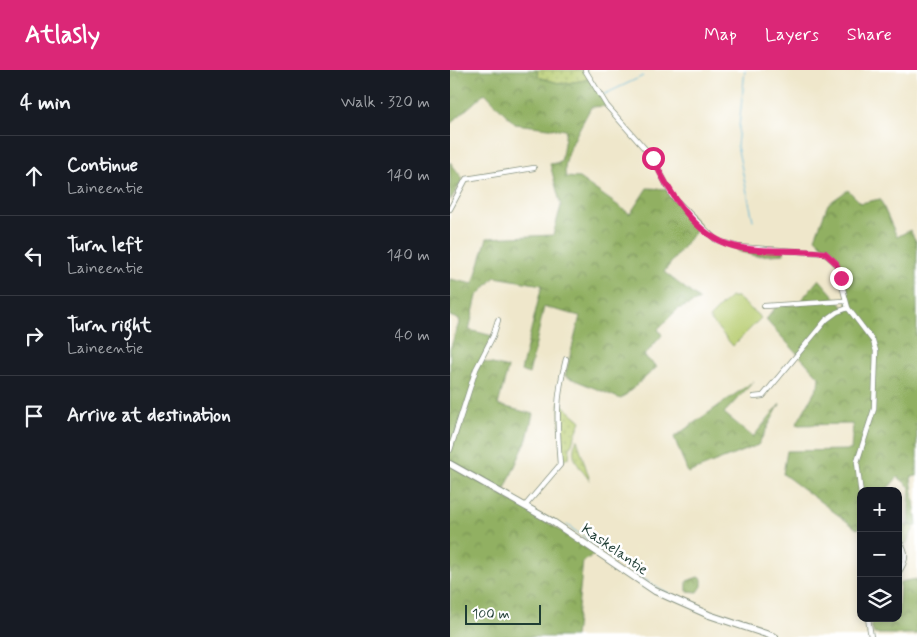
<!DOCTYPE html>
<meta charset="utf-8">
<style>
:root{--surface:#171b24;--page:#20242c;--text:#f1f3f6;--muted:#9ea1a6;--line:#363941;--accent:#db2777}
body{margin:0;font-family:Mynerve,sans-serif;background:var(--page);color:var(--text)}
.controls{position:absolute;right:15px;bottom:15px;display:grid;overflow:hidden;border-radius:10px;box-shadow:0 2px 8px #0003}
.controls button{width:45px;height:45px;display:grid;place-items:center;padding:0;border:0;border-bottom:1px solid var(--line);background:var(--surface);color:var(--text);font:25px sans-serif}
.scale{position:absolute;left:15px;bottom:12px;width:76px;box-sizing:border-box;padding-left:5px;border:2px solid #1f3d34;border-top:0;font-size:14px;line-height:18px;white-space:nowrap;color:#1f3d34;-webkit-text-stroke:4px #fff;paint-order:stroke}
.stop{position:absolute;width:15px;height:15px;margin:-11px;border:4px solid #db2777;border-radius:50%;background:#fff}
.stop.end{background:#db2777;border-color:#fff;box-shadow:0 1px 5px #0008}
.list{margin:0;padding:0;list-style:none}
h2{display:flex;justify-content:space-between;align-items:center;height:65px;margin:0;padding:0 20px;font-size:21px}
h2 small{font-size:16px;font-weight:400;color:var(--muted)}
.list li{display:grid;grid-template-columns:32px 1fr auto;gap:15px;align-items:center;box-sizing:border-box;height:80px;padding:0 20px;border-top:1px solid var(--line)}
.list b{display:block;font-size:19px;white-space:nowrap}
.list p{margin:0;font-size:16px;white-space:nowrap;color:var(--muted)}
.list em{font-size:16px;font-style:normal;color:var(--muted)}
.icon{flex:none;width:28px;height:28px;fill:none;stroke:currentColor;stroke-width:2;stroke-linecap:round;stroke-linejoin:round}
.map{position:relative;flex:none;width:467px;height:567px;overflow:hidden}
header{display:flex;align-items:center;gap:30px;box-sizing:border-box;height:70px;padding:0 25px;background:var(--accent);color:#fff}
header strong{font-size:24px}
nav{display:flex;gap:28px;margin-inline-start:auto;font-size:18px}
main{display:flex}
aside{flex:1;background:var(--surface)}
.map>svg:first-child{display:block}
.grass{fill:url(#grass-dots);stroke:#6b8452}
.forest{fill:url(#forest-crowns);stroke:#58764b}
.pitch{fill:#b7cc70;stroke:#6b8452}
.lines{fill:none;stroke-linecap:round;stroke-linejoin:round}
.stream{stroke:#5ab3d7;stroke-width:1}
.street-casing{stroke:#879280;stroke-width:6}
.secondary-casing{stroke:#879280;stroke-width:8}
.street{stroke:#fff;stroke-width:4.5}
.secondary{stroke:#fff;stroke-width:6}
.route{stroke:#db2777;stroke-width:6}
.labels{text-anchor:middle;stroke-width:5;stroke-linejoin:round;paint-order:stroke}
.street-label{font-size:15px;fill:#1f3d34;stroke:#fff}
</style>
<header>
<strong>Atlasly</strong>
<nav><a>Map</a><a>Layers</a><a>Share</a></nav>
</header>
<main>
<aside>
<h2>4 min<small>Walk · 320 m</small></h2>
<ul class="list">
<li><svg class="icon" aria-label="ahead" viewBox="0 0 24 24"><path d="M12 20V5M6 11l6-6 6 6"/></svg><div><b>Continue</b><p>Laineentie</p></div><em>140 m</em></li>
<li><svg class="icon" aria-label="left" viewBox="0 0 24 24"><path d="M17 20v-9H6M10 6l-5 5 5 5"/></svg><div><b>Turn left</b><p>Laineentie</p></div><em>140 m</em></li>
<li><svg class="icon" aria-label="right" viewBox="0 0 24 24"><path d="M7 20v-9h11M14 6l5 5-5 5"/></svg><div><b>Turn right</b><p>Laineentie</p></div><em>40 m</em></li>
<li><svg class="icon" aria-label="arrive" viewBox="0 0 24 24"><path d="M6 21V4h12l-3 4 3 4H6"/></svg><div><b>Arrive at destination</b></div></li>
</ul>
</aside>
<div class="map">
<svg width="467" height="567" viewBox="0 0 467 567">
<defs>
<pattern id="grass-dots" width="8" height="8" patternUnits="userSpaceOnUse" patternTransform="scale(1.25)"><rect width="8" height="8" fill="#b7cc70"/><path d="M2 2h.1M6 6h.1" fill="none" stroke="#94a75d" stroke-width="1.8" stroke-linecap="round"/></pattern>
<pattern id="forest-crowns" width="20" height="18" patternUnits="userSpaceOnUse" patternTransform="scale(1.25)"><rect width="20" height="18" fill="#91b062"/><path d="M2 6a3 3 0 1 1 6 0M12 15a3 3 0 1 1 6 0" fill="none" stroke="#769052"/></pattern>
</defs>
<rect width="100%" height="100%" fill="#fff"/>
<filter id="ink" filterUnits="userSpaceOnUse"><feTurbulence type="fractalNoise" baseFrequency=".02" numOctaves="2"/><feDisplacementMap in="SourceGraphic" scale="10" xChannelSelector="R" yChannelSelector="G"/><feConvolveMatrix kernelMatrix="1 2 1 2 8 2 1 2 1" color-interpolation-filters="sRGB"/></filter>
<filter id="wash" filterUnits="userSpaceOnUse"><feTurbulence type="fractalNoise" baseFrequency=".0096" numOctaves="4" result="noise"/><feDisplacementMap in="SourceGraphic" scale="20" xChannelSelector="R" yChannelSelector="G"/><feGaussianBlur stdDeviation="1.12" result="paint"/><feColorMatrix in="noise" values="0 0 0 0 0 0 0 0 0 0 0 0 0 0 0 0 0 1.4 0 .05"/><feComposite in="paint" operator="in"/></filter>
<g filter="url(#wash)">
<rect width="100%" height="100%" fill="#efe7cb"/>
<g class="grass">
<polygon points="87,0 135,0 141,9 112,14 88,7"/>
<polygon points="109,332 131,351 120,378 119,387 112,392"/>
<path d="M127,369L140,411C129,396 118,387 127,369Z"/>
<polygon points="448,455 465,456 456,474 450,468"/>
</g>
<g class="forest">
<path d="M0,0H87L88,7L112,14L141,9L157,36L141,37C133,53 110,89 116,107L129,108L180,144L197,118L217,119L250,155L214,202L250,230L228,239L208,259L212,265L194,286L207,297L171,329L115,306L130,246L94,237L79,304L71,301L92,215L45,207L27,226L19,260L43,266L31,291L58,298L48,335L83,344L77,369L54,421L0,392V383L11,347L0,380V279L10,250L0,246V209L23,214L37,168L103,165L111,136L100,94L111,92L116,60L65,54L35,23L0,54Z"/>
<polygon points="0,92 13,109 0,131"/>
<path d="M398,120L411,133L430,129L447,167L460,160L467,173V406L461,407L467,456L458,455L460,417L448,407L435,421H411V457L407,459L333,404L337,381L401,380L403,354L346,355L368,316L369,307L316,250L327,235H352V229L369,209L397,241C399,202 392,194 365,168L378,134Z"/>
<polygon points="289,177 334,180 334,184 305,186 288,181"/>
<polygon points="304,311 274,343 303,367 330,334 308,375 238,403 224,367"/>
<polygon points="0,394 148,483 133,491 125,567 0,567"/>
<polygon points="248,507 252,509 252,516 248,522 237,521 237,511"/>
<polygon points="467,509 467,564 424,564 421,555 423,548 448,548 450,512"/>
</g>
<polygon class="pitch" points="280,227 287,227 311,248 283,276 259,248"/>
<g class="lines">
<g class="stream">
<polyline points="295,0 287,76 303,150"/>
<polyline points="153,25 193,6"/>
<polyline points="117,455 188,506 220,524"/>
</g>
</g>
</g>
<g filter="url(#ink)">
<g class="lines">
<g class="street-casing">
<g id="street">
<polyline points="135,0 157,36 203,88 222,126 266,170 289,177 375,183 386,193 398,238 423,271 426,281 424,339 407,392 411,425"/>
<polyline points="0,139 16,109 84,98"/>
<polyline points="314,236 394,231"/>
<polyline points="304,327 313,326 376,250 387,242 398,238"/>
<polyline points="0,380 26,299 43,266 48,250"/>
<path d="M75,436L110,395C107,353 105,331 116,289"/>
<path d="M448,470C458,482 457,490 448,503"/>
<polyline points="418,548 421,567"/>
</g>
</g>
<g class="secondary-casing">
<polyline id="secondary" points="0,394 103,452 205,521 259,545 325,567"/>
</g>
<use href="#street" class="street"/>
<use href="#secondary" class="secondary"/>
</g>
</g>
<g class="lines" filter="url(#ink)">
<path class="route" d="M203,88C218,121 245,166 283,176C312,184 345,178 375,183L386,193L391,208"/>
</g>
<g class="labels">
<g class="street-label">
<text transform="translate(165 479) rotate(35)" y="5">Kaskelantie</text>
</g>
</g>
</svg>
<div class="controls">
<button>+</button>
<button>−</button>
<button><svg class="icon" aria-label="layers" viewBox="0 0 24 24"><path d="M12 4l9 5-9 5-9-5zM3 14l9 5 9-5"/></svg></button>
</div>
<div class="scale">100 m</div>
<div class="stop" style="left:203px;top:88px"></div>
<div class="stop end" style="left:391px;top:208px"></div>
</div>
</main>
